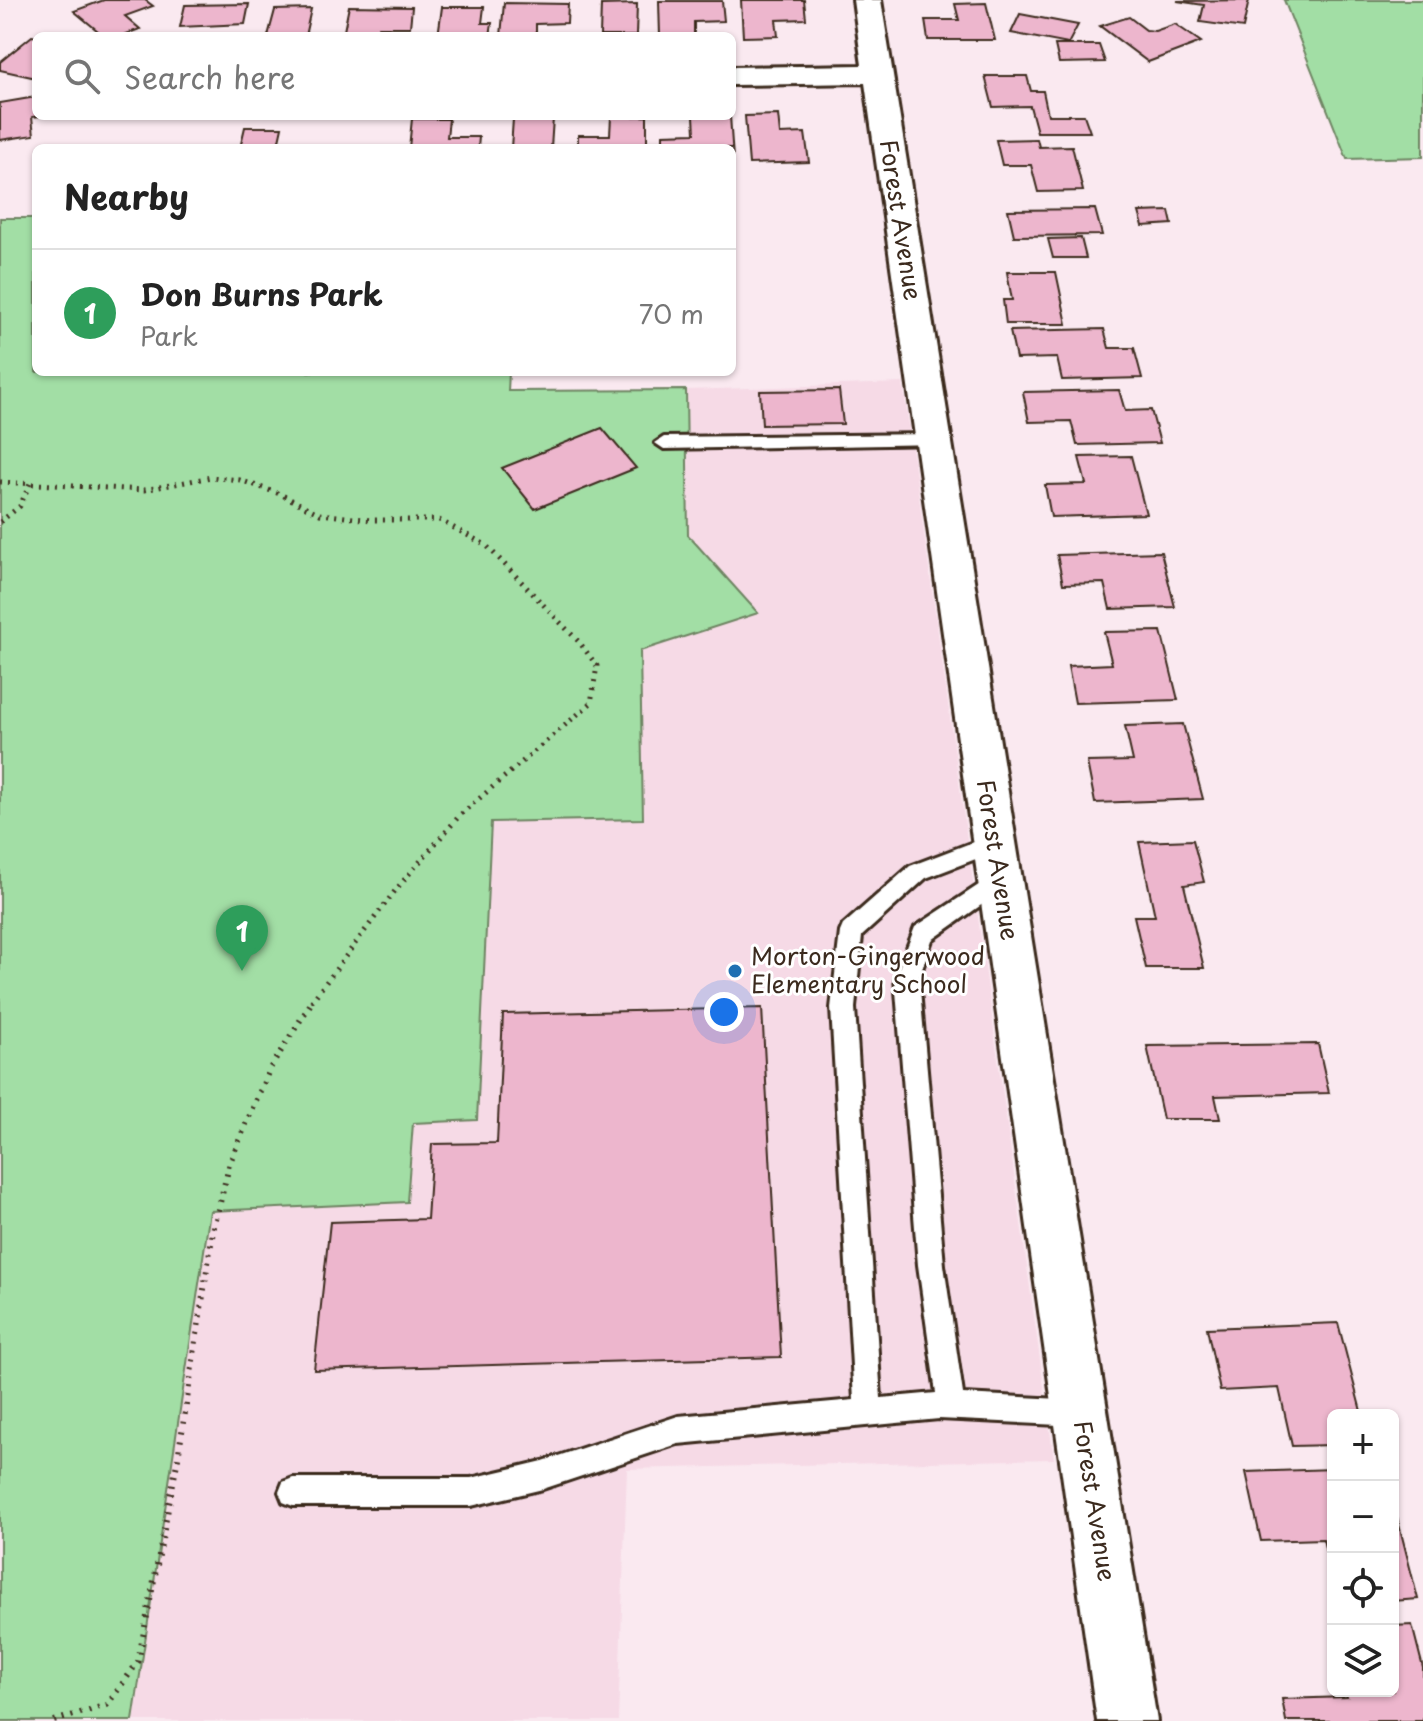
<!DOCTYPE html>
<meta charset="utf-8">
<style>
:root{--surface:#fff;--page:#f6f6f6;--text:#222;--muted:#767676;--line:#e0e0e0;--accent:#1f6fb2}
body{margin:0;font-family:"Playpen Sans",sans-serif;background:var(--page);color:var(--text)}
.controls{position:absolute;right:24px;bottom:24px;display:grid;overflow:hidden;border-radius:12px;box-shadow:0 2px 6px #0004}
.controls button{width:72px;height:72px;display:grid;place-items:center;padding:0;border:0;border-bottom:2px solid var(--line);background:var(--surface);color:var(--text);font:40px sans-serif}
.you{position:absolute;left:724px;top:1012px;width:28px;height:28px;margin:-20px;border:6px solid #fff;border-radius:50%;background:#1a73e8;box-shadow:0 0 0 12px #1a73e833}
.badge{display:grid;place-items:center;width:52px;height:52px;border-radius:50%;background:var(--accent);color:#fff;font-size:26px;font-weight:700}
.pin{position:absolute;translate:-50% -66px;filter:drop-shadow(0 2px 4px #0008)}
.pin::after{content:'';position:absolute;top:42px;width:28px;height:24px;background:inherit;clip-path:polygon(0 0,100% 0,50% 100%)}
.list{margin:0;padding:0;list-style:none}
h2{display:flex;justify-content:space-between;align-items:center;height:104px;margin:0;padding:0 32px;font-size:34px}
h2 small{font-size:26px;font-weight:400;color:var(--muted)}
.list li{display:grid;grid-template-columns:52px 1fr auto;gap:24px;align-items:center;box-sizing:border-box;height:128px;padding:0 32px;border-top:2px solid var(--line)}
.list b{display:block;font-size:30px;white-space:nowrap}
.list p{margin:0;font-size:26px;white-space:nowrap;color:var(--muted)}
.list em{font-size:26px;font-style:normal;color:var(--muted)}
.icon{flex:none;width:44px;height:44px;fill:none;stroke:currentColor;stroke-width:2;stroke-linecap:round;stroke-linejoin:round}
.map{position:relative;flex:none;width:1423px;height:1721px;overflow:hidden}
.search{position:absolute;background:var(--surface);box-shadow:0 2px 6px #0004;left:32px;top:32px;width:704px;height:88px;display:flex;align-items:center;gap:20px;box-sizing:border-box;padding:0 28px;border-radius:12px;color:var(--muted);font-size:30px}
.panel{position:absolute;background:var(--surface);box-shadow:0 2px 6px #0004;left:32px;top:144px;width:704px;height:232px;border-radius:12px}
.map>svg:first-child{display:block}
.built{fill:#f6dae6}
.green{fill:#a2dea5;stroke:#6e8462;stroke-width:2}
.building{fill:#edb6cd;stroke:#3b2a1e;stroke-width:2}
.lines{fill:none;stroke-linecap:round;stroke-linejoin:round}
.service-casing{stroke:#3b2a1e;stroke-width:6}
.minor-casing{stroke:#3b2a1e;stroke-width:6}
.path-far1{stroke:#3b2a1e;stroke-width:5;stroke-dasharray:2 6;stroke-linecap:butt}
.path{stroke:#3b2a1e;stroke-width:6;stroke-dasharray:2 7;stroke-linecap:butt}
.service{fill:#fff;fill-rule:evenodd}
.minor{fill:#fff;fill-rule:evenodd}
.poi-dot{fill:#1f6fb2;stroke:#fff;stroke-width:3}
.labels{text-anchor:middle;stroke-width:6;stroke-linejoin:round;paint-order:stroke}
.street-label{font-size:24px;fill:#3b2a1e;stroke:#fff}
.poi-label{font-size:24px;fill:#3b2a1e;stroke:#fff;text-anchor:start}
</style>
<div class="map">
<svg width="1423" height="1721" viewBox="0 0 1423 1721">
<rect width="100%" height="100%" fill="#fae9f0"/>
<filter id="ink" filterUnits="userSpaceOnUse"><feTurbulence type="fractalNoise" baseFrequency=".0125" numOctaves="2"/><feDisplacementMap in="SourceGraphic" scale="16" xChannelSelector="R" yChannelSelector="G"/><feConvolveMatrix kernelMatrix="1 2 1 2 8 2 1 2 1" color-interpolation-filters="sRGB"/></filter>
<g filter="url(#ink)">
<polygon class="built" points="903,383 1054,1459 627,1469 618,1721 133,1721 210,1210 407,1202 413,1123 477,1120 491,821 643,819 640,651 758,613 688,535 686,390"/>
<g class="green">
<polygon points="1284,0 1423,0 1423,157 1347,159"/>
<polygon points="0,218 36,218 36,372 509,372 508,391 686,390 688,535 758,613 640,651 643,819 491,822 477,1120 413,1123 407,1202 210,1211 133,1721 0,1721"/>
</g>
<g class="building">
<polygon points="104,0 145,0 153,6 125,16 140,29 121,36 104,36 74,11"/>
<polygon points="741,0 804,0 806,19 776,20 778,36 743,37"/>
<polygon points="1249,0 1243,28 1200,22 1204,5 1177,1"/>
<polygon points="659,1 722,1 724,21 694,22 694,36 660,36"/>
<polygon points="504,3 568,4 567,23 536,24 536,36 501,36"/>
<polygon points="986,3 995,40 928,40 925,20 959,20 955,4"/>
<polygon points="249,4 245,24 180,27 185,5"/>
<polygon points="637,4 636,36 600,36 601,5"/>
<polygon points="349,6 412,7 410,27 379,27 378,36 343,36"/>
<polygon points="442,7 484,7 482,23 492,23 490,36 438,36"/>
<polygon points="311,9 305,36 268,36 275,10"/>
<polygon points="1020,14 1078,25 1068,44 1011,33"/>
<polygon points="1129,17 1146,30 1155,31 1175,24 1201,42 1148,62 1100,26"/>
<polygon points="32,36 36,37 36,78 0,70 0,62"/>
<polygon points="1055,45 1099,45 1105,62 1059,63"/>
<polygon points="985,76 1027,76 1031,91 1043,91 1048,115 1084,115 1090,132 1037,132 1030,106 993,107"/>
<polygon points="36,97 36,116 40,116 32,117 34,135 0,140 0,103"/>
<polygon points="778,115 780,134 805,133 809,162 749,164 745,116"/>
<polygon points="647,116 647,148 578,148 578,135 610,135 611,117"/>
<polygon points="694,116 730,116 733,158 732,148 663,148 663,134 695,133"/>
<polygon points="553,118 551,148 511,148 513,119"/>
<polygon points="412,119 449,119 447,137 479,137 478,148 409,148"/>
<polygon points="245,127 282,127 278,145 311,145 310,148 240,148"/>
<polygon points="1037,139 1039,147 1072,146 1083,191 1038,192 1031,165 1002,165 996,140"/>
<polygon points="1095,209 1102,235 1014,236 1008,210"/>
<polygon points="1169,211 1172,224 1143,226 1139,212"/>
<polygon points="1081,238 1086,258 1053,258 1048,239"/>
<polygon points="1007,272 1056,272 1067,324 1006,324 1003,300 1012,300"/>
<polygon points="1104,329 1109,348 1134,348 1142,378 1062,380 1057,358 1016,359 1010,331"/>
<polygon points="839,390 843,424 762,425 760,391"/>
<polygon points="1119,390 1125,411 1151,410 1160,443 1077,445 1071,421 1029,422 1023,392"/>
<polygon points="602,428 636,468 535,509 502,468"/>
<polygon points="1131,456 1146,514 1051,517 1045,485 1086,484 1079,457"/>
<polygon points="1161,552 1175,607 1110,609 1104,583 1063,584 1057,555"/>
<polygon points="1161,631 1178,700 1075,703 1068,666 1112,664 1104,632"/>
<polygon points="1183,724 1203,799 1095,803 1087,762 1133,761 1125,726"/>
<polygon points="1193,840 1204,882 1184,885 1204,968 1146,968 1134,916 1155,916 1139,842"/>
<polygon points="762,1008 781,1357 314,1370 330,1222 427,1219 432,1144 497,1143 503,1014"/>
<polygon points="1318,1044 1329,1093 1215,1096 1220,1119 1163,1119 1147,1046"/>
<polygon points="1338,1323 1362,1415 1333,1415 1333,1445 1292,1446 1279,1388 1220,1391 1207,1328"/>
<polygon points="1333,1469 1333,1583 1323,1539 1261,1541 1246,1472"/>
<polygon points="1393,1501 1418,1599 1393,1601"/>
<polygon points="1412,1625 1423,1668 1423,1721 1286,1721 1282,1699 1347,1697 1345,1691 1393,1691 1393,1626"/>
</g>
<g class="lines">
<g class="service-casing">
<g id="service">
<polygon points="934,434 943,440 940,444 664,449 655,443 664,437"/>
<polygon points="994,834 1002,837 1005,843 1002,849 926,878 862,936 855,1008 881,1398 936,1393 918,1265 895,978 915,927 1000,871 1008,874 1011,880 1008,886 932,940 919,978 944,1265 963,1394 1080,1400 1090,1404 1094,1413 1090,1422 1080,1426 939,1419 678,1444 543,1489 471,1506 293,1506 283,1502 279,1492 283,1482 293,1478 471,1478 543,1461 678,1416 854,1400 831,1008 840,932 843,925 910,866"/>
</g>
</g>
<g class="minor-casing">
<polygon id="minor" points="853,0 881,0 1157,1721 1097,1721 865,83 732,85 732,67 862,65"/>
</g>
<g class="path-far1">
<polyline points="0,482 144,490 211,477 240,480 280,494 320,514 371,520 439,520 486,545 580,643 597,666 591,703 461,814 398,887 311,1002"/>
<polyline points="0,522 20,506 30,483"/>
</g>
<polyline class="path" points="54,1721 107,1705 138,1662 178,1458 213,1231 230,1162 269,1070 313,1000"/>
<use href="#service" class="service"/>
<use href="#minor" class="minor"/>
</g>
</g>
<circle class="poi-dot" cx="735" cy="971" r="8"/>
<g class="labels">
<g class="street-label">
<text transform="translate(900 220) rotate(81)" y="8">Forest Avenue</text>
<text transform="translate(997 860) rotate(81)" y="8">Forest Avenue</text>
<text transform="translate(1094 1501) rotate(81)" y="8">Forest Avenue</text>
</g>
<g class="poi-label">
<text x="751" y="965">Morton-Gingerwood<tspan x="751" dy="28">Elementary School</tspan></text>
</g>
</g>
</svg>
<div class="controls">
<button>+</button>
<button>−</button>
<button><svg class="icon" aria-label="locate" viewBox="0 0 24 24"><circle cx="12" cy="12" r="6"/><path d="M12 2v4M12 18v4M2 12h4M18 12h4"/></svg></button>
<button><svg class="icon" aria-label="layers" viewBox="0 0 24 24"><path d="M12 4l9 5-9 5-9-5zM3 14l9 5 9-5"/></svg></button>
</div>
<div class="you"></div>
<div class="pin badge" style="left:242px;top:971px;background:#2e9e5b">1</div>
<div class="search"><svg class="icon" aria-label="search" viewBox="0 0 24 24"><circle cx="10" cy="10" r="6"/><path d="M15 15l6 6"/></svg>Search here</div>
<section class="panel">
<h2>Nearby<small></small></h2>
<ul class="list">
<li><span class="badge" style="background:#2e9e5b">1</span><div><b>Don Burns Park</b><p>Park</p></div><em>70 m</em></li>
</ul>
</section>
</div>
